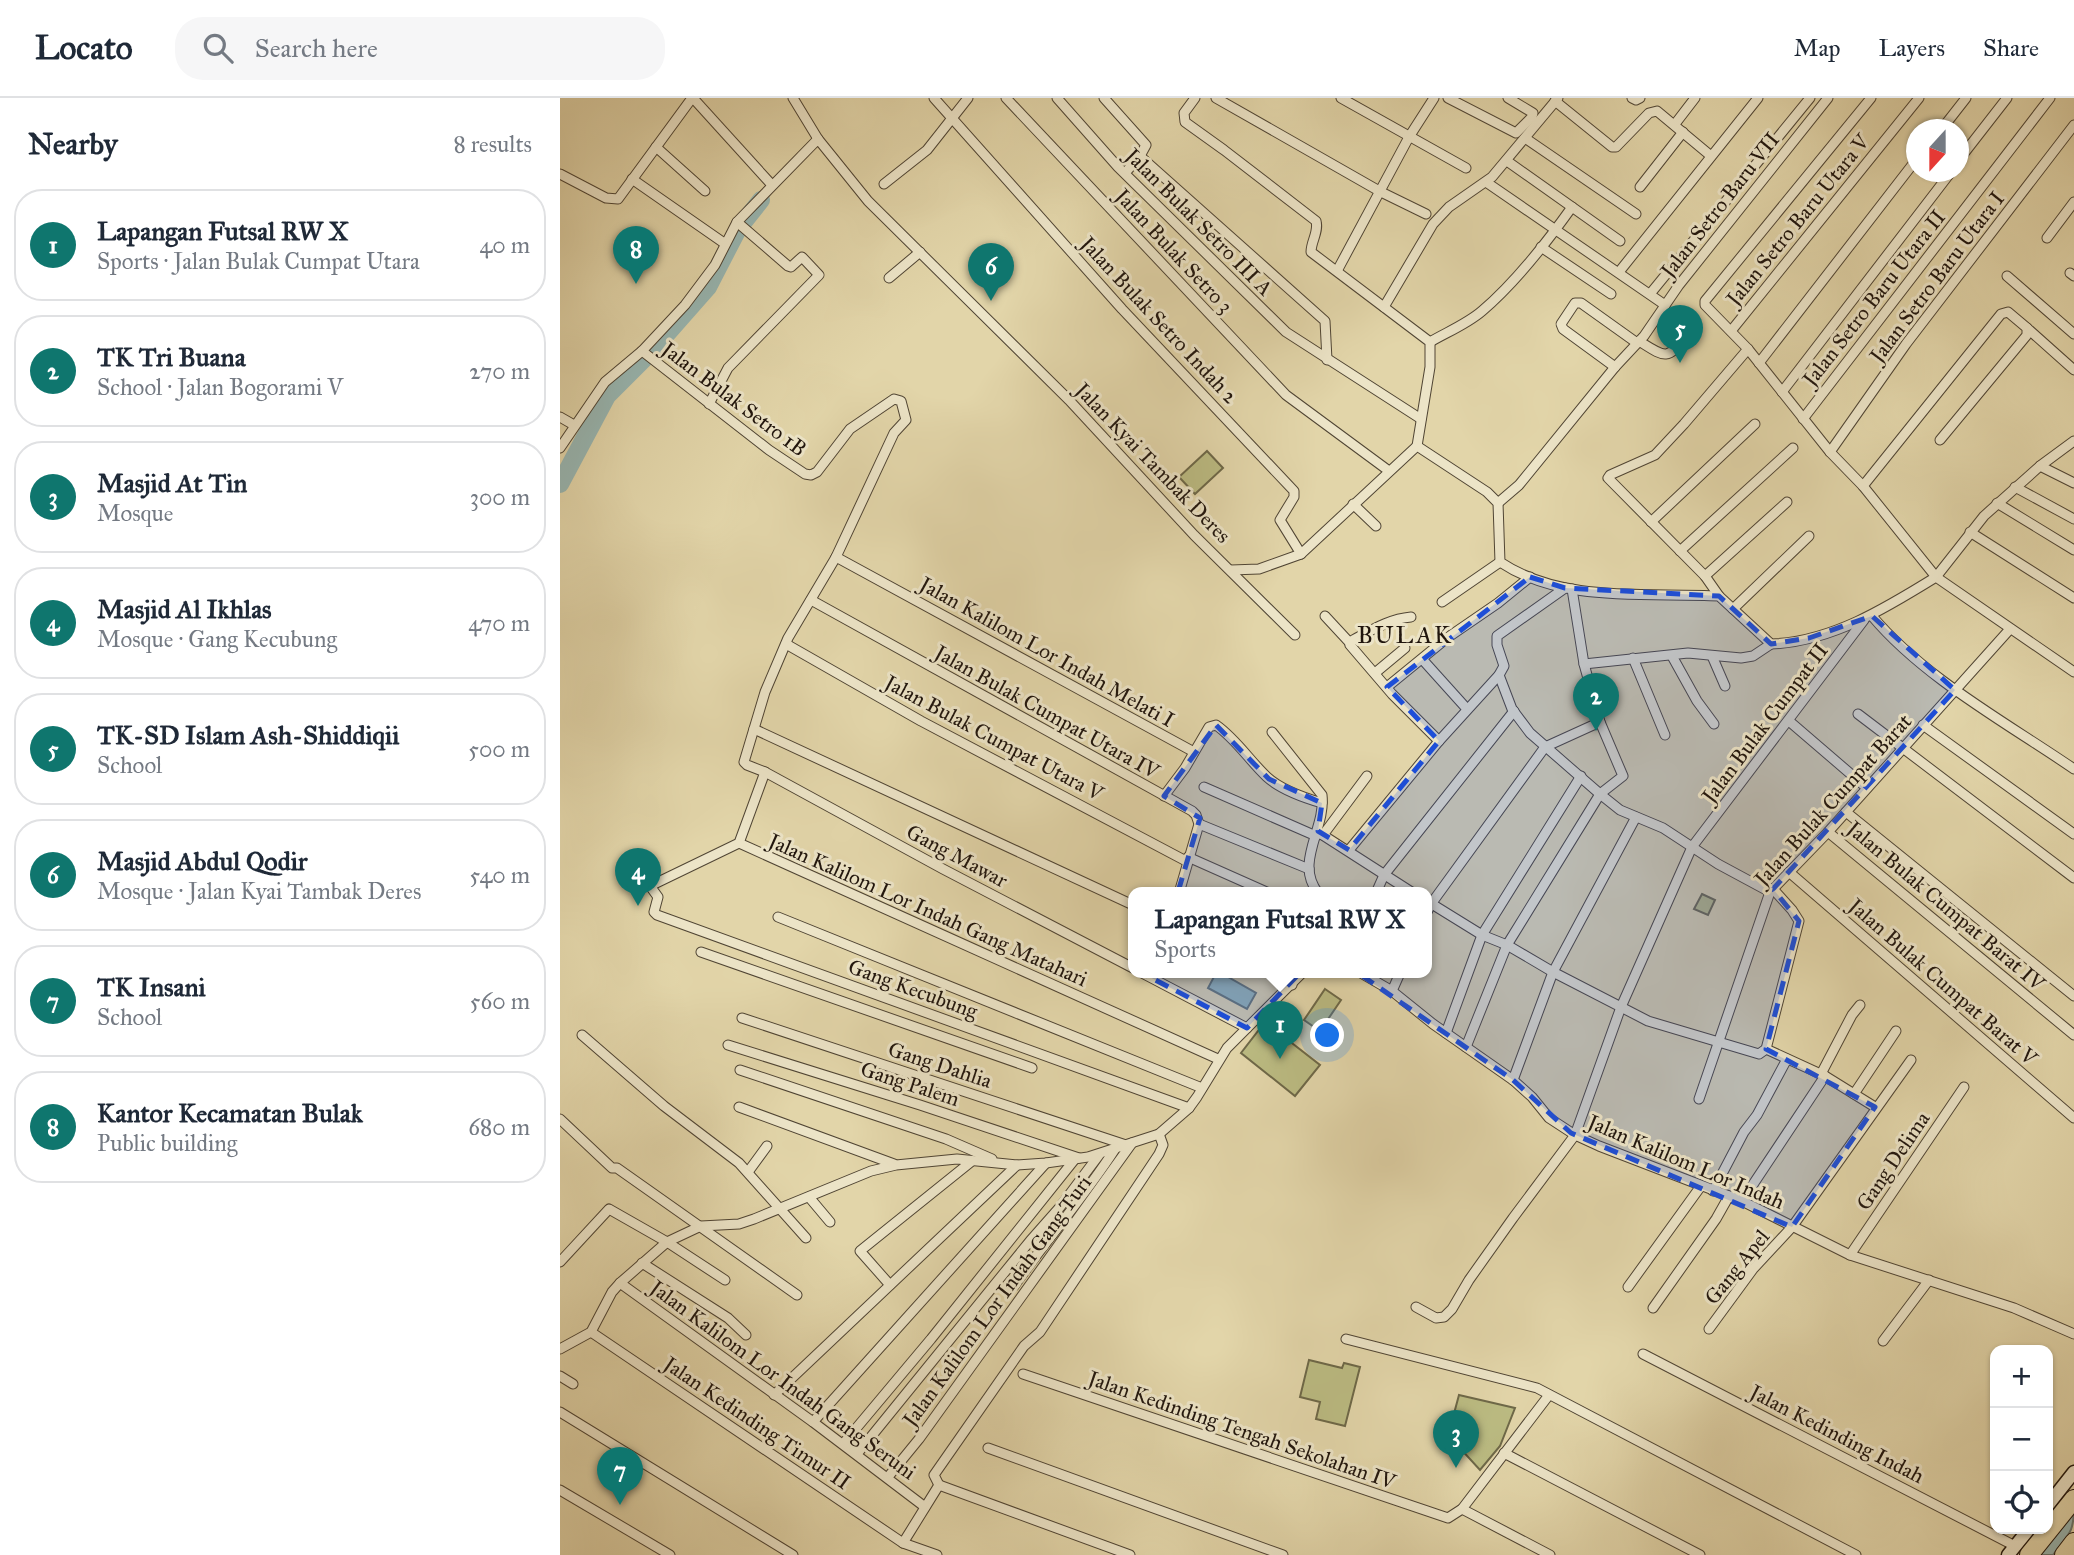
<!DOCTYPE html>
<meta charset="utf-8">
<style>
:root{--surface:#fff;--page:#f6f6f7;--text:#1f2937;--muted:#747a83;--line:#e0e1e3;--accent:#0f766e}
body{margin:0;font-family:"IM FELL Great Primer",serif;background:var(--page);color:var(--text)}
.controls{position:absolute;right:21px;bottom:21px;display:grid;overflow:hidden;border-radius:14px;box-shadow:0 2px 5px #0004}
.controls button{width:63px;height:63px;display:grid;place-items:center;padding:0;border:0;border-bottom:2px solid var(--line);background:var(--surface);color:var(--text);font:35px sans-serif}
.compass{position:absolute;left:1346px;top:21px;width:63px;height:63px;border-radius:50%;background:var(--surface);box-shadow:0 2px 5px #0004;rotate:201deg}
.you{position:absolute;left:768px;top:938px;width:24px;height:24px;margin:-18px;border:5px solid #fff;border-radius:50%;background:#1a73e8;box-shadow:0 0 0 10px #1a73e833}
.badge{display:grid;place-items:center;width:46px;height:46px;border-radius:50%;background:var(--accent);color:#fff;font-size:23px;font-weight:700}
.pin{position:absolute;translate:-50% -58px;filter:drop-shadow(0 2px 4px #0008)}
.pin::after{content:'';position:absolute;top:37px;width:24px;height:21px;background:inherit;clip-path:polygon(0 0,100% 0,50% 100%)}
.popup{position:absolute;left:568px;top:789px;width:304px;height:91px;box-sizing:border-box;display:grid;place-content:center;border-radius:14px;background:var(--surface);filter:drop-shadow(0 2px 5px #0005);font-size:23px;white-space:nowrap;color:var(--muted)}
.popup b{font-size:26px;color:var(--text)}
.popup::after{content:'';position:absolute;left:50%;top:100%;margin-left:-14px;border:14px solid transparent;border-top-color:var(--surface)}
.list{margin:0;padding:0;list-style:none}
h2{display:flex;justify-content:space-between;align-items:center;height:91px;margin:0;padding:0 28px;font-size:30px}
h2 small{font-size:23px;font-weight:400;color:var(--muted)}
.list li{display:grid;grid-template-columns:46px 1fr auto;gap:21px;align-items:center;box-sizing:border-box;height:112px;margin:0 14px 14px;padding:0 14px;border:2px solid var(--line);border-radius:28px}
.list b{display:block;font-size:26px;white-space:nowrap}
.list p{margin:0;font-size:23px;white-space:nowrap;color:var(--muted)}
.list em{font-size:23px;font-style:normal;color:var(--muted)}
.icon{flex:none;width:38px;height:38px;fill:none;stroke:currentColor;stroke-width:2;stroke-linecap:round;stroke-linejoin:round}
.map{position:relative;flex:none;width:1514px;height:1457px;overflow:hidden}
header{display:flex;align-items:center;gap:42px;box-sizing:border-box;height:98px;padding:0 35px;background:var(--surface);border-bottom:2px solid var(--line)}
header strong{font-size:33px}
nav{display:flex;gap:38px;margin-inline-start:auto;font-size:24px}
.search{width:490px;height:63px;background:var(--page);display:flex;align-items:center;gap:18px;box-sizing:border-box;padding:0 24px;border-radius:28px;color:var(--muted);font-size:26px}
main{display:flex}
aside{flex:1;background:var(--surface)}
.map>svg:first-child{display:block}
.green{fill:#bbbb82;stroke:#6e6848;stroke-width:2}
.water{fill:#98b6b1;stroke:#68766f;stroke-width:2}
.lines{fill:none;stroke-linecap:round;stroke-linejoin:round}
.river{stroke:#98b6b1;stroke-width:18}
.street-casing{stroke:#504534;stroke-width:11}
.secondary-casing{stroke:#20150d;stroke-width:15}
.highway-casing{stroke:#20150d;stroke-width:20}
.street{stroke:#ece4c7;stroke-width:9}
.secondary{stroke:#ece4c7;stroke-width:12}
.highway{stroke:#e2d5a9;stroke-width:18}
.marked{fill:#1d4ed8;fill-opacity:0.2;stroke:#1d4ed8;stroke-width:5;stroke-dasharray:14 9;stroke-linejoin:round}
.labels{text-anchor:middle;stroke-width:6;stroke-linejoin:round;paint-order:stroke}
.street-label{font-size:21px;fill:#20150d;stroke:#ece4c7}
.quarter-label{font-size:24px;letter-spacing:2px;fill:#20150d;stroke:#ece4c7}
</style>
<header>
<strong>Locato</strong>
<div class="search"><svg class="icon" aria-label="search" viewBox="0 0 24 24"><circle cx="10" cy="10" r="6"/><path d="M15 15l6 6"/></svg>Search here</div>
<nav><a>Map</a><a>Layers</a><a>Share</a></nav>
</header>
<main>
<aside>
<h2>Nearby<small>8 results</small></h2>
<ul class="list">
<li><span class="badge">1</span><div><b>Lapangan Futsal RW X</b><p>Sports · Jalan Bulak Cumpat Utara</p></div><em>40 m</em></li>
<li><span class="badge">2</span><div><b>TK Tri Buana</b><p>School · Jalan Bogorami V</p></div><em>270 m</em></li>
<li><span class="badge">3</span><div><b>Masjid At Tin</b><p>Mosque</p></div><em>300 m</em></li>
<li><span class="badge">4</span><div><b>Masjid Al Ikhlas</b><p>Mosque · Gang Kecubung</p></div><em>470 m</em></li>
<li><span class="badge">5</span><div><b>TK-SD Islam Ash-Shiddiqii</b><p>School</p></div><em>500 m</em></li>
<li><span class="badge">6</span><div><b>Masjid Abdul Qodir</b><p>Mosque · Jalan Kyai Tambak Deres</p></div><em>540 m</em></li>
<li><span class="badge">7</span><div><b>TK Insani</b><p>School</p></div><em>560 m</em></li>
<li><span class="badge">8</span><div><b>Kantor Kecamatan Bulak</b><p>Public building</p></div><em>680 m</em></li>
</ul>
</aside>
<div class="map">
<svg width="1514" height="1457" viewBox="0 0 1514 1457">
<rect width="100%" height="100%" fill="#e2d5a9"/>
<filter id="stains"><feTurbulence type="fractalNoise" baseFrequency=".00286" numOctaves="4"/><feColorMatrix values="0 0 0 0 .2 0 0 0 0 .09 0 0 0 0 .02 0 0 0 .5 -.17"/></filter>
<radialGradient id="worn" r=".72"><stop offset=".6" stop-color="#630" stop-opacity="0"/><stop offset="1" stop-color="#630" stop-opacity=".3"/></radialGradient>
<g class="green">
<polygon points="647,353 663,370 635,396 619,379"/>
<polygon points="1142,796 1155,802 1148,817 1134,811"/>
<polygon points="765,891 781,902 760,933 744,922"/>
<polygon points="705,924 760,967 735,998 681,955"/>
<polygon points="749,1262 782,1270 784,1265 800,1269 785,1328 756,1321 760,1304 740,1299"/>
<polygon points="899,1297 955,1310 940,1348 920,1372 899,1349 885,1349"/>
</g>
<g class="water">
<polygon points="656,875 661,875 696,895 687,911 648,890"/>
<path d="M1514,1408C1514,1435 1509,1436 1493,1457H1477Z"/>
</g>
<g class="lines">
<g class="river">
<polyline points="89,256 148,189 178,131 201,102"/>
<polyline points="0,386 47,298 84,261"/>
</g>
<g class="street-casing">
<g id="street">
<polyline points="133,0 211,86"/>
<polyline points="233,0 258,41"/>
<polyline points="374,0 562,211 734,393 734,399 720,422 741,456"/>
<polyline points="446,0 726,297 829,373"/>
<polyline points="497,0 558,69 726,234 861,321"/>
<polyline points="544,0 586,47 580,58 565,75"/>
<path d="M635,0L624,15L625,24L664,52L756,123C759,134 751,143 751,154L870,244V269L857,348"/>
<polyline points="656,0 821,94 866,116"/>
<polyline points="781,0 906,70"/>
<polyline points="888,0 956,35 972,19 973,15 948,0"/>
<polyline points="1072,0 1076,2 1080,0"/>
<polyline points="1311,0 1145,203 1145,207 1188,251 1270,354 1303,388 1376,479 1424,418 1480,368 1514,343"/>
<polyline points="995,3 1052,49 1056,49 1089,15 1097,13 1151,58"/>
<polyline points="1115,26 1135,0"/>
<polyline points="1381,32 1406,0"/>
<polyline points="965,40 1076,116"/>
<polyline points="96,49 145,93"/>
<polyline points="580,58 765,223 767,262"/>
<polyline points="947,63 1060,143"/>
<polyline points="1398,63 1447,0"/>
<polyline points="0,76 46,100 58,101 132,0"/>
<polyline points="72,81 164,145"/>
<polyline points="926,84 1105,207"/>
<polyline points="324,86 367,52 408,0"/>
<polyline points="1080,89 1123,34"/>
<polyline points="1487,140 1514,104"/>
<polyline points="981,149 1051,196"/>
<polyline points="777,173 849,39 874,0"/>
<polyline points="1059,174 1198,0"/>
<polyline points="1510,175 1514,178"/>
<polyline points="1447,178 1514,236"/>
<polyline points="329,180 360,154"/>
<polyline points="1090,196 1250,0"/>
<polyline points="824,209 873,126 889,109 932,79 998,0"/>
<polyline points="1467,230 1514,272"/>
<polyline points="1171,233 1359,0"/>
<path d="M1079,243C1103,258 1108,264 1124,239"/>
<path d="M870,244C887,234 907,226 922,213C955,185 987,144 1012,109"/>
<polyline points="82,253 209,352 245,376 251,377 257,374 290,331 334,301 341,303 346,322 334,335 276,459 228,540 205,594 184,664 187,667 205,674 179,745 90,788 98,799 94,814 97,817 629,1010"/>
<polyline points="1199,265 1356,62"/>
<polyline points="1055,269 1003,231 1001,226 1015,205 1021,205 1077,245"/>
<polyline points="1222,294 1391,74"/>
<polyline points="149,306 168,270 259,177 242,159 231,169 228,168 177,124"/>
<polyline points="0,319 14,327"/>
<polyline points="1243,321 1490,0"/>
<polyline points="0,350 45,284 82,253 125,207 155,167 177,124 258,41 308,103 509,302 634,437 735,537"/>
<polyline points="1270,354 1346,246 1514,27"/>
<polyline points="1480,368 1514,385"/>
<polyline points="1303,388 1441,216 1448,214 1467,230 1467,237 1380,342"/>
<polyline points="1455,389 1514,421"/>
<polyline points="938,405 959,387 1055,269 1084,238 1119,187 1268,0"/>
<polyline points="1437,405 1514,452"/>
<polyline points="793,406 816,428"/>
<polyline points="1091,424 1195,326"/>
<polyline points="1410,434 1514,500"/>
<polyline points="1120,453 1233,350"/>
<polyline points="276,459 634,654"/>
<path d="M671,472L699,471L741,456L857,348L927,394L938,405L940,464C1003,506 1087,494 1159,498L1211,546C1271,544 1326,510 1376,479L1514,574"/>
<polyline points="1145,478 1227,404"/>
<polyline points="1159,498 1145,478 1048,380 1050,377 1095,357 1124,326 1188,251"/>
<polyline points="251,502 632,713 636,717 639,726 619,795"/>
<polyline points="882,504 940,464"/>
<polyline points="1173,511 1249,438"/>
<polyline points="765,518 790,545"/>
<path d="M1312,518C1364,580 1447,625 1514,671"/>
<path d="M851,519C829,521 812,532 793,542L790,547L832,596L879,643"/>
<polyline points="226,546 361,623 626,763"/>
<polyline points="1112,558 1137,603 1154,626"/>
<polyline points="1152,558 1165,588"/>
<polyline points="1073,560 1105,637"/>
<polyline points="862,561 907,611"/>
<polyline points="1024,566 1128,555 1181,560 1193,558 1211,546"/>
<polyline points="815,575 845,550"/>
<polyline points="939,577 952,611 970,635 1040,696 1060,712 1103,730 1158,766 1210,794"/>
<polyline points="827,589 887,540 938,505 970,479"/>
<polyline points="1298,616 1514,780"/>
<polyline points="1229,623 1307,690"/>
<polyline points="1363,627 1514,736"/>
<polyline points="194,631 573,807"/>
<path d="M712,634L762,697C766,731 734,764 758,795"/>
<polyline points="205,674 383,771 573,870"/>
<polyline points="644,689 756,738"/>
<path d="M604,698L625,670L649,629L656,627C676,641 689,662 707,679C720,691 745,700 762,705"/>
<polyline points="1286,714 1514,898"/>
<polyline points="639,726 749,771"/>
<polyline points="758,734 853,795"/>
<polyline points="1268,734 1514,937"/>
<polyline points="763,737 807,678"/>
<polyline points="179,745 658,961"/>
<polyline points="789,752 879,643 939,577 944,568 937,547 937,538 1005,490"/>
<polyline points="628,759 709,795"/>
<polyline points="1229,774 1514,1020"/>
<polyline points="816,795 824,777 954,613"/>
<polyline points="867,803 922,837 947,847 993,874 1088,923 1199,956 1206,951 1239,823 1232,812 1213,791"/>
<polyline points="867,814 871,806 985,649 1040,624"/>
<polyline points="218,819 642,990"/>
<polyline points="141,854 472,970"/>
<polyline points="582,875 687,930"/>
<polyline points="709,875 732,887"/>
<polyline points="801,875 832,893 873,926 953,982 972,999 989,1020 1015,1037 1039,1048 1182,1103 1290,1157 1454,1210 1514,1236"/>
<polyline points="832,893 840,875"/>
<polyline points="182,920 566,1047"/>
<polyline points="886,935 922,837 1021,678"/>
<polyline points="22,937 104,1008 179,1065 246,1140"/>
<polyline points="168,947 360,1007 519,1060"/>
<polyline points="906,949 947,847 1040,696 1063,678 1040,624 1024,566 1012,491"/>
<polyline points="1206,951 1265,978 1315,1009"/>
<polyline points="180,972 386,1041 432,1061"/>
<polyline points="1261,976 1292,917 1300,907"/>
<polyline points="953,982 993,874 1076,719"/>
<polyline points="1294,996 1336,933"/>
<polyline points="1139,1001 1210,794 1268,734 1450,531"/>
<polyline points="179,1009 334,1066"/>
<polyline points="0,1021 52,1070 57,1070 237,1197"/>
<polyline points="188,1074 207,1048"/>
<polyline points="1153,1093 1184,1034 1197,1017 1227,961"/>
<polyline points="249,1099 270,1124"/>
<polyline points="1182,1103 1265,978"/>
<polyline points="1290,1157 1404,989"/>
<polyline points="0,1164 49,1111 107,1144 165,1182"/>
<polyline points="82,1165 168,1220 186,1237"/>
<polyline points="60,1185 253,1324 365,1409"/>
<polyline points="330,1187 300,1153 412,1063"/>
<path d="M454,1188C487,1141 524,1099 555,1051"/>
<polyline points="1068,1189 1141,1088"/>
<polyline points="856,1209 876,1220 884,1219 892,1211 909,1182 953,1120 1015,1037 1061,909 1132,749 1304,522"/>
<polyline points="1093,1210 1156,1121 1169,1098"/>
<polyline points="1149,1231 1193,1171 1232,1129 1351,962"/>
<polyline points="31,1234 343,1445 377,1457"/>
<polyline points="786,1241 977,1290 1296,1457"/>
<polyline points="1323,1243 1369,1182"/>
<polyline points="0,1251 31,1234 52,1194 60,1185 107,1144 141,1128 179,1126 194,1121 311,1073 336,1067 397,1061 457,1067 486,1065 528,1059 599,1036 629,1010 637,999 667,950 742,875"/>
<polyline points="1083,1256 1455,1448"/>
<polyline points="463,1276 888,1420 902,1411 989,1297"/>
<polyline points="0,1278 13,1286"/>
<polyline points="214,1297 457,1067"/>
<polyline points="0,1314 233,1457"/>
<polyline points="253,1324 486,1065"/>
<polyline points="283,1346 371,1241 515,1061"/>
<polyline points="428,1350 723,1457"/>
<polyline points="944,1355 1140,1457"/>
<polyline points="297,1356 470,1143 500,1109 539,1057"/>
<polyline points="328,1379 359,1341 572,1045"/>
<polyline points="379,1387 374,1377 464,1248 480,1234 599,1056 603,1047 599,1036"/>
<polyline points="379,1387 570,1457"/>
<polyline points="0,1392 110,1457"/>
<polyline points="902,1411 990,1457"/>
<polyline points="343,1445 379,1387"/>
</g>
</g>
<g class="secondary-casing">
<g id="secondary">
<polyline points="1488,1407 1514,1374"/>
<polyline points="1448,1457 1469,1431"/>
</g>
</g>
<g class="highway-casing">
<g id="highway">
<polyline points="1469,1457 1514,1401"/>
<polyline points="1504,1457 1514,1444"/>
</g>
</g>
<use href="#street" class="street"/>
<use href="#secondary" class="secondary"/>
<use href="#highway" class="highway"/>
</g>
<path class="marked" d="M970,479L1005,490L1159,498L1211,546L1249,540L1312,518L1395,592L1213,791L1239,823L1206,951L1315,1009L1232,1129L1011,1035L953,982L788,868L756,858L687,930L586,877L609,824L640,720L604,698L656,627L709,681L762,705L758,733L789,752L879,643L827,589Z"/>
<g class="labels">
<g class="street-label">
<text transform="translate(1160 107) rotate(-52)" y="7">Jalan Setro Baru VII</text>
<text transform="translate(1238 122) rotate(-51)" y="7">Jalan Setro Baru Utara V</text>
<text transform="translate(639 124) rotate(45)" y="7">Jalan Bulak Setro III A</text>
<text transform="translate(614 153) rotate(47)" y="7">Jalan Bulak Setro 3</text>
<text transform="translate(1377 179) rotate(-53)" y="7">Jalan Setro Baru Utara I</text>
<text transform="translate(1314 200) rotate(-52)" y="7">Jalan Setro Baru Utara II</text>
<text transform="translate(599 222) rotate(47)" y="7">Jalan Bulak Setro Indah 2</text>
<text transform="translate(174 301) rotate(37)" y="7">Jalan Bulak Setro 1B</text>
<text transform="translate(593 365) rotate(46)" y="7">Jalan Kyai Tambak Deres</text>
<text transform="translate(487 554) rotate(29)" y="7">Jalan Kalilom Lor Indah Melati I</text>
<text transform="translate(487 614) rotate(29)" y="7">Jalan Bulak Cumpat Utara IV</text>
<text transform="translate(1205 625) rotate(-53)" y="7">Jalan Bulak Cumpat II</text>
<text transform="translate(434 640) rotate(28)" y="7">Jalan Bulak Cumpat Utara V</text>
<text transform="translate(1273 702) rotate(-48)" y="7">Jalan Bulak Cumpat Barat</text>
<text transform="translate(397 758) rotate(28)" y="7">Gang Mawar</text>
<text transform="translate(1386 808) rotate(40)" y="7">Jalan Bulak Cumpat Barat IV</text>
<text transform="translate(368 812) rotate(24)" y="7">Jalan Kalilom Lor Indah Gang Matahari</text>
<text transform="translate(1383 884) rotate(41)" y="7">Jalan Bulak Cumpat Barat V</text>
<text transform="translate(353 891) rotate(20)" y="7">Gang Kecubung</text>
<text transform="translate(380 967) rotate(18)" y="7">Gang Dahlia</text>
<text transform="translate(350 986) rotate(18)" y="7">Gang Palem</text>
<text transform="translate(1333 1063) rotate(-56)" y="7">Gang Delima</text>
<text transform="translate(1126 1064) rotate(23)" y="7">Jalan Kalilom Lor Indah</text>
<text transform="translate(1177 1169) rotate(-51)" y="7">Gang Apel</text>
<text transform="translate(437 1203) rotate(-54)" y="7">Jalan Kalilom Lor Indah Gang Turi</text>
<text transform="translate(223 1282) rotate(36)" y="7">Jalan Kalilom Lor Indah Gang Seruni</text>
<text transform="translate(197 1325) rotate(34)" y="7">Jalan Kedinding Timur II</text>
<text transform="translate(682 1332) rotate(19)" y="7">Jalan Kedinding Tengah Sekolahan IV</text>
<text transform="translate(1277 1336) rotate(27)" y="7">Jalan Kedinding Indah</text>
</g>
<g class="quarter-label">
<text x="845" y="545">BULAK</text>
</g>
</g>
<rect width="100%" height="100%" filter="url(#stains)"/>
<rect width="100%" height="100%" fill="url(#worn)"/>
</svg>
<div class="controls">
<button>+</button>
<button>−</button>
<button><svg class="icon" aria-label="locate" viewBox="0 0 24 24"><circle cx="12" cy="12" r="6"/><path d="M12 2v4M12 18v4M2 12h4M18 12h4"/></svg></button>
</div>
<svg class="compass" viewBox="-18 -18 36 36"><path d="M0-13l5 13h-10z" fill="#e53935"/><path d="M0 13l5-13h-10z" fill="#747a83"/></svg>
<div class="you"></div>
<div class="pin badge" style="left:720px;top:961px">1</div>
<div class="popup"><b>Lapangan Futsal RW X</b>Sports</div>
<div class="pin badge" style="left:1036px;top:633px">2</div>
<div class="pin badge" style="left:896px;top:1370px">3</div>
<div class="pin badge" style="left:78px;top:808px">4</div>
<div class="pin badge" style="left:1120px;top:265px">5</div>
<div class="pin badge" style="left:431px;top:203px">6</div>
<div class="pin badge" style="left:60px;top:1407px">7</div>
<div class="pin badge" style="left:76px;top:186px">8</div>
</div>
</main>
